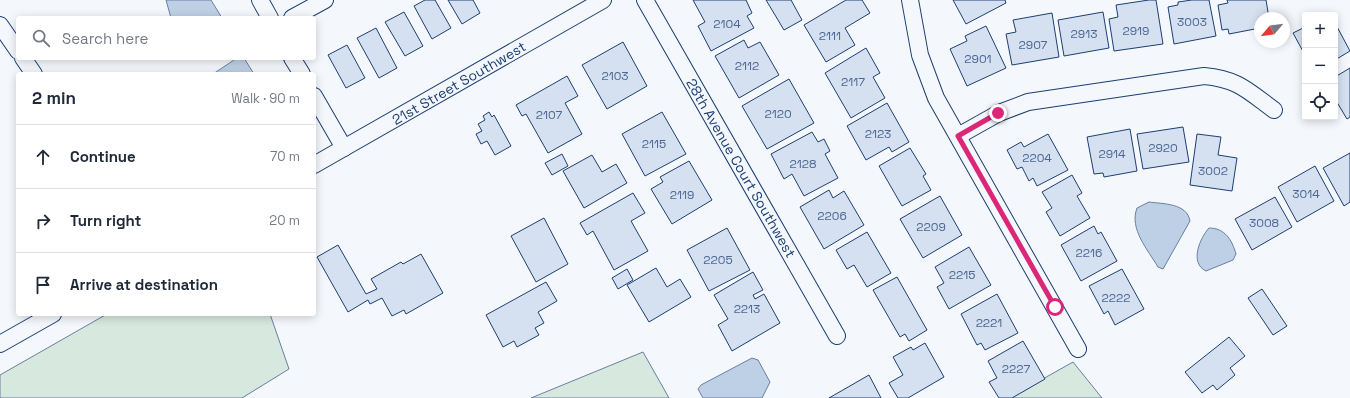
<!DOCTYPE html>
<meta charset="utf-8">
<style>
:root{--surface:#fff;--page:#f6f6f7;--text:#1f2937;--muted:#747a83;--line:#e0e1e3}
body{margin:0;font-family:"Space Grotesk",sans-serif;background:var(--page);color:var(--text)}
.controls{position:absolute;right:12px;top:12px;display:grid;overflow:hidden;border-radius:4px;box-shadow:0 2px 10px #0003}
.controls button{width:36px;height:36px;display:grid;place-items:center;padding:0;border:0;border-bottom:1px solid var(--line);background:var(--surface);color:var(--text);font:20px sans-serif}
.compass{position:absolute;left:1254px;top:12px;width:36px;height:36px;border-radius:50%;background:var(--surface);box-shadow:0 2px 10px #0003;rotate:241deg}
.stop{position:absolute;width:12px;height:12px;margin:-9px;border:3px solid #db2777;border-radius:50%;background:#fff}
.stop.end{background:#db2777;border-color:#fff;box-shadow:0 1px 4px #0008}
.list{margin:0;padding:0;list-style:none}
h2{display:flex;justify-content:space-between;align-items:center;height:52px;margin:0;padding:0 16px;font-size:17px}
h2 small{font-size:13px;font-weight:400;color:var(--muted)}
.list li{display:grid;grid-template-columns:26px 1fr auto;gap:12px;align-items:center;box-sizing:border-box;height:64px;padding:0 16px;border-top:1px solid var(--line)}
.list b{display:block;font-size:15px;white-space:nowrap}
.list em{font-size:13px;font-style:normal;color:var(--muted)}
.icon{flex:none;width:22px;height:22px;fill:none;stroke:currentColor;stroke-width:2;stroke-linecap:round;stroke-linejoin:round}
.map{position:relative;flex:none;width:1350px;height:398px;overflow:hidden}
.search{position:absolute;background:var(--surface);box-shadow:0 2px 10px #0003;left:16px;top:16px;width:300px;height:44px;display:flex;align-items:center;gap:10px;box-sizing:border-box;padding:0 14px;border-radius:4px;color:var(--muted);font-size:15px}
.panel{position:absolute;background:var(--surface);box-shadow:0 2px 10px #0003;left:16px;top:72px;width:300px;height:244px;border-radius:4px}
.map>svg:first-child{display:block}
.green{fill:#d7e8df;stroke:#687fa3}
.water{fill:#bed0e5;stroke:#687fa3}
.building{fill:#d5e0f0;stroke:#1d3f73}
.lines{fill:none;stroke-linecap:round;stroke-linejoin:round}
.street-casing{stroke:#1d3f73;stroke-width:18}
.street{stroke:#f4f7fb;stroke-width:16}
.route{stroke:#db2777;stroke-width:5}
.labels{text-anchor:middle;stroke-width:3;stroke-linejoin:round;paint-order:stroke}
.number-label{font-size:12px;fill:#4b6792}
.street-label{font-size:14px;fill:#1d3f73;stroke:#f4f7fb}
</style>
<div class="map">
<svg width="1350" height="398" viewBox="0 0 1350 398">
<rect width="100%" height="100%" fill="#f4f7fb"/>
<g class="green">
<polygon points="107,314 270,314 289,369 242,398 0,398 0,375"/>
<polygon points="643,352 669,398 531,398"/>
<polygon points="1073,362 1102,398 1009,398"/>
</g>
<g class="water">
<polygon points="166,0 211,0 222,18 171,18"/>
<polygon points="237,58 244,58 254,74 213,74"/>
<path d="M1149,202C1163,204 1187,203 1190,221L1163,269L1158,267C1148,250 1129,229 1137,208Z"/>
<path d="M1209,228C1225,228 1232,240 1236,254L1233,260L1206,271C1189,263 1200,238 1209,228Z"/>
<polygon points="752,358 758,360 770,382 762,398 703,398 698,389 701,385"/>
</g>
<g class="building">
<polygon points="425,0 435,0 451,28 432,39 414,6"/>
<polygon points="448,0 473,0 480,13 462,24"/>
<polygon points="693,0 746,0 752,13 747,16 754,28 711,51 698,26 705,22"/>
<polygon points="766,0 791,0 802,20 784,30"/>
<polygon points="846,0 862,0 870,13 845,28 855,45 826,62 804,25"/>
<polygon points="953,0 1005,0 1006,3 966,24"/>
<polygon points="1149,0 1156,0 1163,44 1114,51 1109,19 1118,17 1116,5"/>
<polygon points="1192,0 1209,0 1216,36 1174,44 1168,7 1178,5 1178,2"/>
<polygon points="1227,0 1266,0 1269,18 1260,18 1260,28 1229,34 1228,29 1222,30 1218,5 1228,3"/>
<polygon points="404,12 423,46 405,56 385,22"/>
<polygon points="1103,12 1109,48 1064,56 1058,20"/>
<polygon points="1052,13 1059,57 1012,65 1006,34 1016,32 1013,20"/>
<polygon points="1335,23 1350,51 1335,60"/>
<polygon points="986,26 1006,68 967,86 950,49 967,41 965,36"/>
<polygon points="1305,27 1305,55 1293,33"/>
<polygon points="376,28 397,68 379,78 357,38"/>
<polygon points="744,40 748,48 760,42 779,75 739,98 715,56"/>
<polygon points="623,42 647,86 607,109 582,65"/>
<polygon points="347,45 365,78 346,88 328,55"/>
<polygon points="866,48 880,73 873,77 885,98 851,118 825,73"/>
<polygon points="1350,68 1350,117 1347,119 1335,99 1335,77"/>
<polygon points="567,76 578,96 565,103 582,134 548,153 526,114 522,116 516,105"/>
<polygon points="789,79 814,123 767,149 742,106"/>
<polygon points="887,103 909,142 892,152 889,147 866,160 847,126"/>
<polygon points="489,112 492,117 494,115 511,146 495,155 487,141 481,144 476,134 482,131 478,124 485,120 483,116"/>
<polygon points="662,112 686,154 645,176 622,134"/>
<polygon points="1183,127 1189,162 1143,169 1137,134"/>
<polygon points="1130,129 1137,171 1104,177 1103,173 1094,174 1087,137"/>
<polygon points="812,132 818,142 824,139 830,151 825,154 838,178 804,196 792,174 784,179 771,154"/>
<polygon points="1048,134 1068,170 1037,186 1033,178 1029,181 1022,167 1017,169 1007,150 1021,142 1024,147"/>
<polygon points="1197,134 1221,137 1218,155 1237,158 1232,191 1190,185"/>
<polygon points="910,148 926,174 923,176 931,190 902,206 879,166"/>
<polygon points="1350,153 1350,202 1344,206 1323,168"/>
<polygon points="562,154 568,166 552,175 545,163"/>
<polygon points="592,155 602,172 616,164 627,183 584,208 563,171"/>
<polygon points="689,161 712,200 672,224 651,189 663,182 660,177"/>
<polygon points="1315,166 1334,201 1297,222 1278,187"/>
<polygon points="1072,175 1082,193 1077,196 1090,218 1060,236 1046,212 1052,208 1042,192"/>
<polygon points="829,190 833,198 844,191 864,225 824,249 800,207"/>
<polygon points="633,193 645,213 631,221 648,251 614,270 593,231 587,235 580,223"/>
<polygon points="940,196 962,235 923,258 900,219"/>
<polygon points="1275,197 1292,227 1252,250 1235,219"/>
<polygon points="544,218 568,264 536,282 511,236"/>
<polygon points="1094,226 1098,234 1101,232 1117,261 1081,281 1061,245"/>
<polygon points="727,228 750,270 709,291 687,250"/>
<polygon points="867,232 891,273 867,287 854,265 847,269 836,250"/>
<polygon points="338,245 366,294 377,289 371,279 401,262 403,264 421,254 443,293 406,314 404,310 392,316 382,298 370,304 368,300 348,312 317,257"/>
<polygon points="969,247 991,285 949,309 937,287 944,283 935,267"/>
<polygon points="656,268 667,287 680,279 691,297 649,322 627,285"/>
<polygon points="627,269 633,280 618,289 612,278"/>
<polygon points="1122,269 1144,309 1115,325 1108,311 1104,314 1089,286"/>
<polygon points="753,272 763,290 753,295 755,299 764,294 780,323 732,351 718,325 728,319 714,295"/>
<polygon points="897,277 927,330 909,341 905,334 900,337 873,290"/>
<polygon points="546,282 557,301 538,312 544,323 535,328 539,335 517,347 514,341 503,347 486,315"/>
<polygon points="1262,289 1287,326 1273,335 1248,298"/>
<polygon points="997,294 1018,333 985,350 981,343 977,345 961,314"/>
<polygon points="1229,337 1245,356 1230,368 1235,375 1217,390 1213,385 1202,393 1185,372"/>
<polygon points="1023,341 1045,379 1012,398 999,398 989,382 997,378 988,361"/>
<polygon points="925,343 944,377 908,398 898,398 889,383 903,375 893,357 911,347 913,350"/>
<polygon points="869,375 881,398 829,398"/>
</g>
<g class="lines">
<g class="street-casing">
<g id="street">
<polyline points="260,0 270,18"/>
<polyline points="645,0 837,336"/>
<polyline points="910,0 920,55 936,98 1078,349"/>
<polyline points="292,18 325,0"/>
<polyline points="0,25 18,51"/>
<polyline points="23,58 34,74"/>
<polyline points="292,58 302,74"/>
<polyline points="314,96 344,148"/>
<path d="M958,136L999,113L1028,102L1204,76C1238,79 1248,91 1274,110"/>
<polyline points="314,165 603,0"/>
<polyline points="0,344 53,314"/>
</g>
</g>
<use href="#street" class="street"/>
</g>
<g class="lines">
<polyline class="route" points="998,113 958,136 1055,307"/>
</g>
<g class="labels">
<g class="number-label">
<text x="1192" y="26">3003</text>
<text x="727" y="28">2104</text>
<text x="1136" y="35">2919</text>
<text x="1084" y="38">2913</text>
<text x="830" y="40">2111</text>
<text x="1033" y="49">2907</text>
<text x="978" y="63">2901</text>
<text x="747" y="70">2112</text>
<text x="615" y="80">2103</text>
<text x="853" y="86">2117</text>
<text x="778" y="118">2120</text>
<text x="549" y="119">2107</text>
<text x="878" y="138">2123</text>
<text x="654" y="148">2115</text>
<text x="1163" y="152">2920</text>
<text x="1112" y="158">2914</text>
<text x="1037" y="162">2204</text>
<text x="803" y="168">2128</text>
<text x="1213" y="175">3002</text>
<text x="1306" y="198">3014</text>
<text x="682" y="199">2119</text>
<text x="832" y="220">2206</text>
<text x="1264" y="227">3008</text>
<text x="931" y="231">2209</text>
<text x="1089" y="257">2216</text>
<text x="718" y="264">2205</text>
<text x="962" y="279">2215</text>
<text x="1116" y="302">2222</text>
<text x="747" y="313">2213</text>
<text x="989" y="327">2221</text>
<text x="1016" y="373">2227</text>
</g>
<g class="street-label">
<text transform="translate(459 83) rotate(-30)" y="5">21st Street Southwest</text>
<text transform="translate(741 168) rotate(60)" y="5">28th Avenue Court Southwest</text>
</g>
</g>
</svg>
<div class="controls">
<button>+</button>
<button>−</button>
<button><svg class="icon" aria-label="locate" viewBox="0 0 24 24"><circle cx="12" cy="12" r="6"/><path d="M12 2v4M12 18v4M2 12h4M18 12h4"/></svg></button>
</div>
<svg class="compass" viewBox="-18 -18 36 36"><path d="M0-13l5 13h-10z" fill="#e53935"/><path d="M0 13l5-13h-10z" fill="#747a83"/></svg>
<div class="stop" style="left:1055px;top:307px"></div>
<div class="stop end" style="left:998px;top:113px"></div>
<div class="search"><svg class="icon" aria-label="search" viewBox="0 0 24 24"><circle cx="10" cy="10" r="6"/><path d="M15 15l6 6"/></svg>Search here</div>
<section class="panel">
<h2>2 min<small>Walk · 90 m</small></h2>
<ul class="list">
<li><svg class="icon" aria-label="ahead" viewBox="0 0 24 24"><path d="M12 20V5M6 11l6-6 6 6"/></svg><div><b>Continue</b></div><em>70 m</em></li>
<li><svg class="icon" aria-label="right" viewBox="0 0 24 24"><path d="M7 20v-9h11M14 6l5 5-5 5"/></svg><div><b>Turn right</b></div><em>20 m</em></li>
<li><svg class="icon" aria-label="arrive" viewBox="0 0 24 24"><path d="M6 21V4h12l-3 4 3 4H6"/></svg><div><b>Arrive at destination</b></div></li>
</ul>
</section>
</div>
